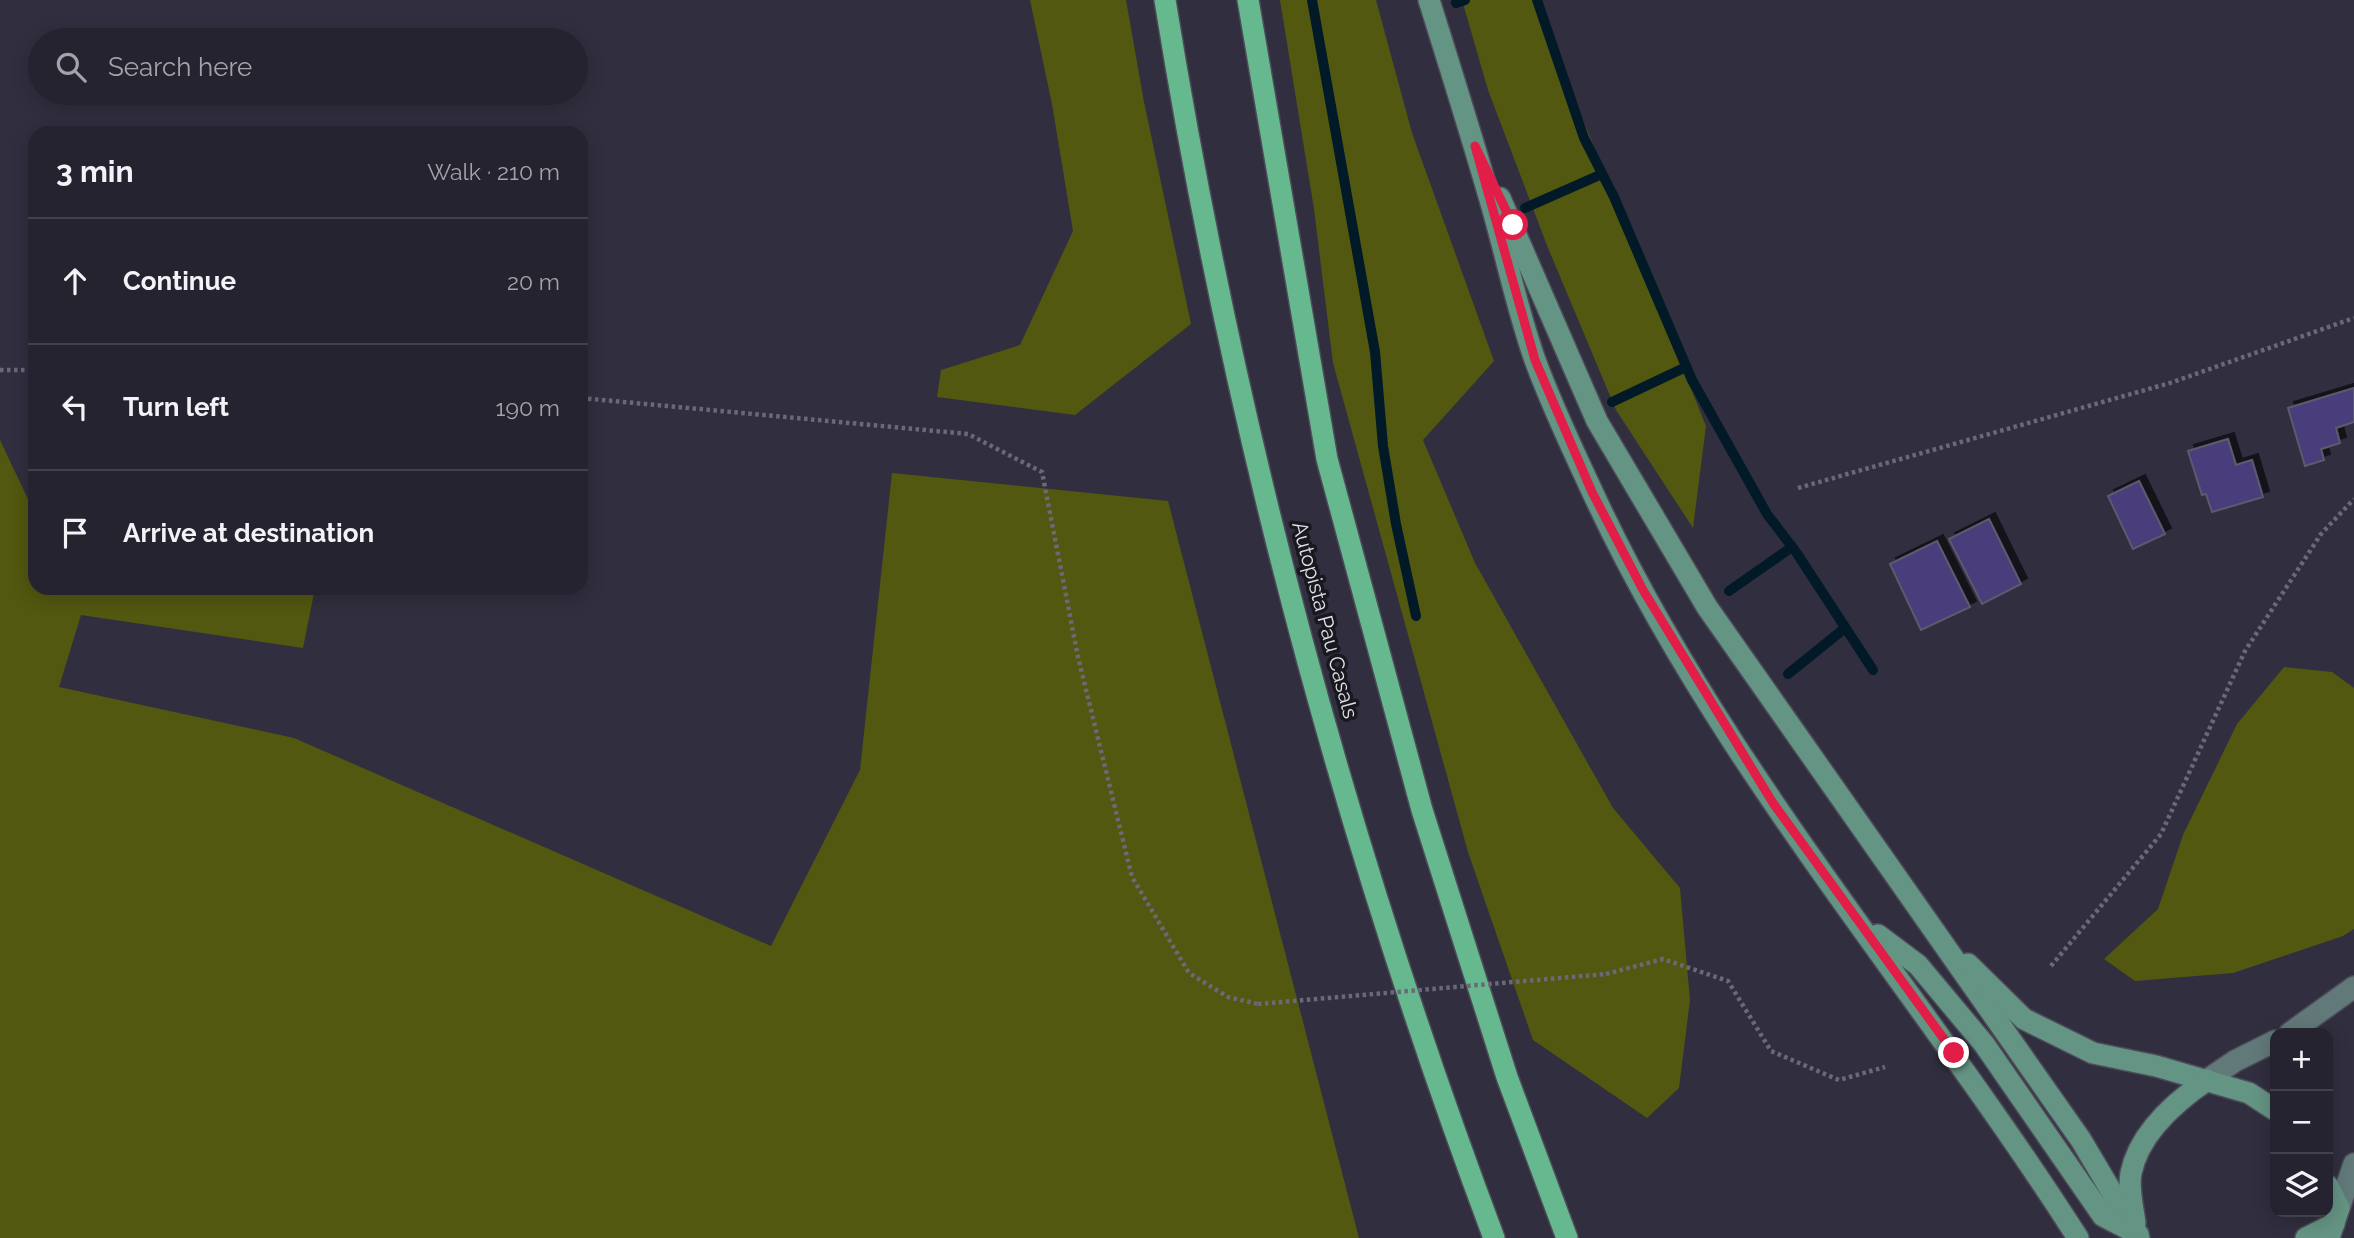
<!DOCTYPE html>
<meta charset="utf-8">
<style>
:root{--surface:#25232f;--page:#2d2b37;--text:#f1f3f6;--muted:#a3a4aa;--line:#42404b}
body{margin:0;font-family:Raleway,sans-serif;background:var(--page);color:var(--text)}
.controls{position:absolute;right:21px;bottom:21px;display:grid;overflow:hidden;border-radius:14px;box-shadow:0 4px 18px #0003}
.controls button{width:63px;height:63px;display:grid;place-items:center;padding:0;border:0;border-bottom:2px solid var(--line);background:var(--surface);color:var(--text);font:35px sans-serif}
.stop{position:absolute;width:21px;height:21px;margin:-16px;border:5px solid #e11d48;border-radius:50%;background:#fff}
.stop.end{background:#e11d48;border-color:#fff;box-shadow:0 2px 7px #0008}
.list{margin:0;padding:0;list-style:none}
h2{display:flex;justify-content:space-between;align-items:center;height:91px;margin:0;padding:0 28px;font-size:30px}
h2 small{font-size:23px;font-weight:400;color:var(--muted)}
.list li{display:grid;grid-template-columns:46px 1fr auto;gap:21px;align-items:center;box-sizing:border-box;height:126px;padding:0 28px;border-top:2px solid var(--line)}
.list b{display:block;font-size:26px;white-space:nowrap}
.list em{font-size:23px;font-style:normal;color:var(--muted)}
.icon{flex:none;width:38px;height:38px;fill:none;stroke:currentColor;stroke-width:2;stroke-linecap:round;stroke-linejoin:round}
.map{position:relative;flex:none;width:2354px;height:1238px;overflow:hidden}
.search{position:absolute;background:var(--surface);box-shadow:0 4px 18px #0003;left:28px;top:28px;width:560px;height:77px;display:flex;align-items:center;gap:18px;box-sizing:border-box;padding:0 24px;border-radius:38px;color:var(--muted);font-size:26px}
.panel{position:absolute;background:var(--surface);box-shadow:0 4px 18px #0003;left:28px;top:126px;width:560px;height:469px;border-radius:21px}
.map>svg:first-child{display:block}
.green{fill:#52580f}
.lines{fill:none;stroke-linecap:round;stroke-linejoin:round}
.stream{stroke:#021a28;stroke-width:10}
.building{fill:#4a3c7c;stroke:#5c5a6c;stroke-width:2;filter:url(#shadow)}
.secondary-casing{stroke:#4d4b58;stroke-width:24}
.primary-casing{stroke:#4d4b58;stroke-width:24}
.highway-casing{stroke:#4d4b58;stroke-width:24}
.path{stroke:#6b6977;stroke-width:4.5;stroke-dasharray:3.5 3.5;stroke-linecap:butt}
.secondary{stroke:#627979;stroke-width:21}
.primary{stroke:#649483;stroke-width:21}
.highway{stroke:#66b88f;stroke-width:21}
.path-bridge{stroke:#6b6977;stroke-width:4.5;stroke-dasharray:3.5 3.5;stroke-linecap:butt}
.route{stroke:#e11d48;stroke-width:9}
.labels{text-anchor:middle;stroke-width:7;stroke-linejoin:round;paint-order:stroke}
.street-label{font-size:21px;fill:#e1e0ea;stroke:#19181f}
</style>
<div class="map">
<svg width="2354" height="1238" viewBox="0 0 2354 1238">
<defs>
<filter id="shadow"><feDropShadow dx="6" dy="-6" stdDeviation="0" flood-color="#0009"/></filter>
</defs>
<rect width="100%" height="100%" fill="#312f3f"/>
<g class="green">
<polygon points="1030,0 1126,0 1144,102 1191,324 1075,415 937,397 941,370 1020,345 1073,231 1052,104"/>
<polygon points="1280,0 1376,0 1412,133 1494,361 1423,440 1475,563 1613,808 1680,888 1690,1000 1679,1088 1647,1118 1533,1040 1468,852 1333,363 1314,209"/>
<polygon points="1462,0 1540,0 1549,35 1706,426 1693,528 1616,410 1548,248 1488,90"/>
<polygon points="0,440 35,514 35,588 315,588 303,648 81,615 59,687 294,738 771,946 860,770 892,473 1168,501 1359,1238 0,1238"/>
<polygon points="2284,667 2332,672 2354,688 2354,929 2343,936 2233,973 2135,981 2104,959 2158,909 2183,835 2237,724"/>
</g>
<g class="lines">
<g class="stream">
<polyline points="1312,0 1375,352 1383,446 1396,524 1416,616"/>
<polyline points="1537,0 1584,138 1614,197 1692,380 1767,514 1796,552 1873,670"/>
<polyline points="1456,3 1465,0"/>
<polyline points="1525,208 1602,174"/>
<polyline points="1612,402 1686,367"/>
<polyline points="1729,591 1792,547"/>
<polyline points="1788,674 1845,628"/>
</g>
</g>
<g class="building">
<polygon points="2354,388 2354,422 2336,428 2340,443 2321,449 2324,460 2305,466 2288,408"/>
<polygon points="2228,439 2236,465 2252,460 2263,497 2212,512 2206,494 2202,495 2188,451"/>
<polygon points="2139,481 2165,534 2133,549 2108,496"/>
<polygon points="1989,519 2021,584 1982,604 1949,539"/>
<polygon points="1937,541 1970,607 1921,630 1890,564"/>
</g>
<g class="lines">
<g class="secondary-casing">
<g id="secondary">
<polyline points="2290,1033 2354,987"/>
<polyline points="2207,1080 2235,1061 2275,1041"/>
<polyline points="2339,1208 2354,1164"/>
</g>
</g>
<g class="primary-casing">
<g id="primary">
<path d="M1429,0C1451,70 1473,140 1493,210C1507,260 1518,312 1535,360C1551,404 1572,448 1592,491C1717,762 1918,988 2078,1238"/>
<polyline points="1500,198 1597,421 1707,607 2081,1140 2139,1238"/>
<polyline points="1878,935 1918,965 1984,1044 2103,1216 2138,1234"/>
<polyline points="1968,964 2024,1019 2093,1053 2156,1066 2249,1093 2275,1110"/>
<polyline points="2328,1186 2339,1208 2329,1238"/>
<path d="M2135,1223C2133,1207 2128,1189 2131,1173C2139,1133 2175,1102 2207,1080"/>
<polyline points="2306,1238 2334,1224"/>
</g>
</g>
<g class="highway-casing">
<g id="highway">
<path d="M1165,0C1233,421 1344,839 1494,1238"/>
<polyline points="1248,0 1327,459 1422,810 1507,1077 1567,1238"/>
</g>
</g>
<g class="path">
<polyline points="0,370 35,370"/>
<polyline points="581,398 968,434 1042,472 1078,657 1132,877 1189,973 1228,997 1258,1004"/>
<polyline points="1798,488 2170,383 2354,318"/>
<polyline points="2051,966 2161,834 2245,651 2321,534 2354,499"/>
<polyline points="1606,974 1663,959 1728,981 1771,1051 1839,1080 1885,1067"/>
</g>
<use href="#secondary" class="secondary"/>
<use href="#primary" class="primary"/>
<use href="#highway" class="highway"/>
<polyline class="path-bridge" points="1258,1004 1606,974"/>
</g>
<g class="lines">
<polyline class="route" points="1513,225 1475,146 1535,360 1592,492 1643,590 1773,803 1954,1053"/>
</g>
<g class="labels">
<g class="street-label">
<text transform="translate(1325 620) rotate(75)" y="7">Autopista Pau Casals</text>
</g>
</g>
</svg>
<div class="controls">
<button>+</button>
<button>−</button>
<button><svg class="icon" aria-label="layers" viewBox="0 0 24 24"><path d="M12 4l9 5-9 5-9-5zM3 14l9 5 9-5"/></svg></button>
</div>
<div class="stop" style="left:1513px;top:225px"></div>
<div class="stop end" style="left:1954px;top:1053px"></div>
<div class="search"><svg class="icon" aria-label="search" viewBox="0 0 24 24"><circle cx="10" cy="10" r="6"/><path d="M15 15l6 6"/></svg>Search here</div>
<section class="panel">
<h2>3 min<small>Walk · 210 m</small></h2>
<ul class="list">
<li><svg class="icon" aria-label="ahead" viewBox="0 0 24 24"><path d="M12 20V5M6 11l6-6 6 6"/></svg><div><b>Continue</b></div><em>20 m</em></li>
<li><svg class="icon" aria-label="left" viewBox="0 0 24 24"><path d="M17 20v-9H6M10 6l-5 5 5 5"/></svg><div><b>Turn left</b></div><em>190 m</em></li>
<li><svg class="icon" aria-label="arrive" viewBox="0 0 24 24"><path d="M6 21V4h12l-3 4 3 4H6"/></svg><div><b>Arrive at destination</b></div></li>
</ul>
</section>
</div>
